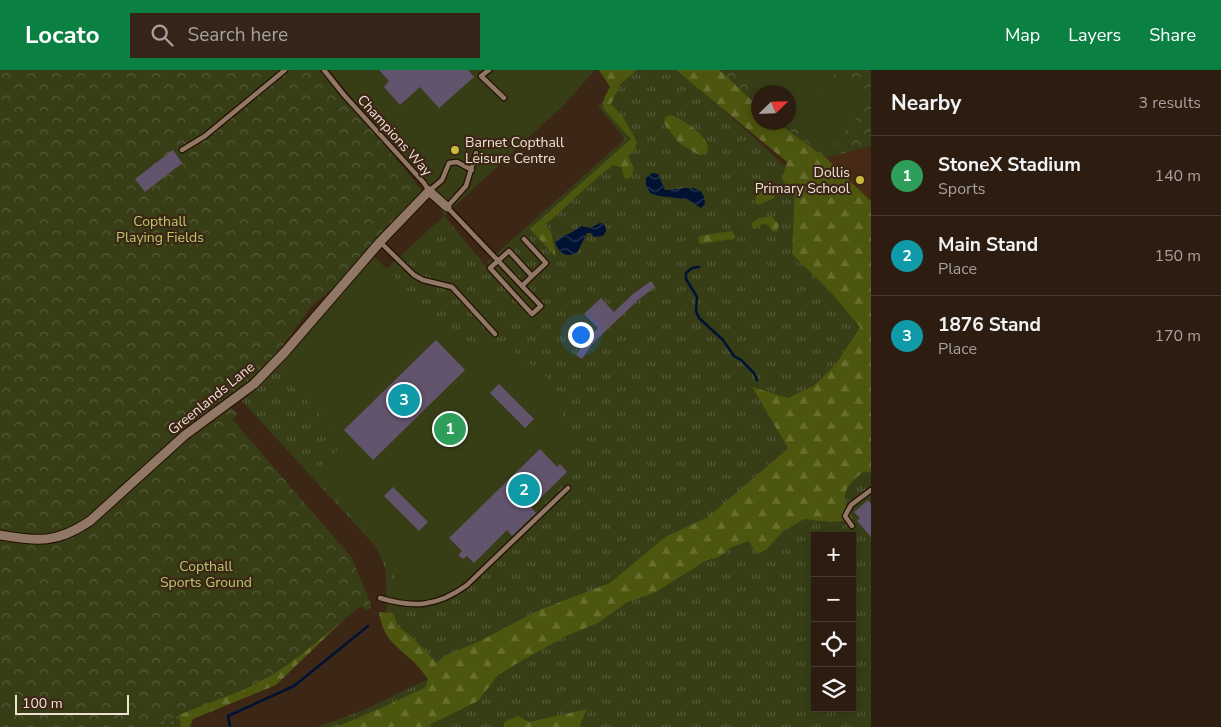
<!DOCTYPE html>
<meta charset="utf-8">
<style>
:root{--surface:#2d1c10;--page:#352519;--text:#f1f3f6;--muted:#a7a19f;--line:#483a30;--accent:#0b8043}
body{margin:0;font-family:"Nunito Sans",sans-serif;background:var(--page);color:var(--text)}
.controls{position:absolute;right:15px;bottom:15px;display:grid;overflow:hidden;border-radius:0px;box-shadow:0 2px 12px #0003}
.controls button{width:45px;height:45px;display:grid;place-items:center;padding:0;border:0;border-bottom:1px solid var(--line);background:var(--surface);color:var(--text);font:25px sans-serif}
.compass{position:absolute;left:751px;top:15px;width:45px;height:45px;border-radius:50%;background:var(--surface);box-shadow:0 2px 12px #0003;rotate:67deg}
.scale{position:absolute;left:15px;bottom:12px;width:114px;box-sizing:border-box;padding-left:5px;border:2px solid #f0e1d7;border-top:0;font-size:14px;line-height:18px;white-space:nowrap;color:#f0e1d7;-webkit-text-stroke:4px #3c2616;paint-order:stroke}
.you{position:absolute;left:580px;top:264px;width:18px;height:18px;margin:-12px;border:4px solid #fff;border-radius:50%;background:#1a73e8;box-shadow:0 0 0 8px #1a73e833}
.badge{display:grid;place-items:center;width:32px;height:32px;border-radius:50%;background:var(--accent);color:#fff;font-size:16px;font-weight:700}
.pin{position:absolute;translate:-50% -50%;border:2px solid #fff;box-shadow:0 1px 5px #0006}
.list{margin:0;padding:0;list-style:none}
h2{display:flex;justify-content:space-between;align-items:center;height:65px;margin:0;padding:0 20px;font-size:21px}
h2 small{font-size:16px;font-weight:400;color:var(--muted)}
.list li{display:grid;grid-template-columns:32px 1fr auto;gap:15px;align-items:center;box-sizing:border-box;height:80px;padding:0 20px;border-top:1px solid var(--line)}
.list b{display:block;font-size:19px;white-space:nowrap}
.list p{margin:0;font-size:16px;white-space:nowrap;color:var(--muted)}
.list em{font-size:16px;font-style:normal;color:var(--muted)}
.icon{flex:none;width:28px;height:28px;fill:none;stroke:currentColor;stroke-width:2;stroke-linecap:round;stroke-linejoin:round}
.map{position:relative;flex:none;width:871px;height:657px;overflow:hidden}
header{display:flex;align-items:center;gap:30px;box-sizing:border-box;height:70px;padding:0 25px;background:var(--accent);color:#fff}
header strong{font-size:24px}
nav{display:flex;gap:28px;margin-inline-start:auto;font-size:18px}
.search{width:350px;height:45px;background:var(--page);display:flex;align-items:center;gap:12px;box-sizing:border-box;padding:0 18px;border-radius:0px;color:var(--muted);font-size:19px}
main{display:flex}
aside{flex:1;background:var(--surface)}
.map>svg:first-child{display:block}
.built{fill:#462a15}
.grass{fill:url(#grass-tufts);fill-rule:evenodd}
.forest{fill:url(#forest-firs)}
.park{fill:url(#park-crowns)}
.garden{fill:url(#garden-dots)}
.pitch{fill:#373e16}
.water{fill:url(#water-waves)}
.lines{fill:none;stroke-linecap:round;stroke-linejoin:round}
.stream{stroke:#001234;stroke-width:2.5}
.building{fill:#63546d}
.lane-casing{stroke:#220e01;stroke-width:7}
.street-casing{stroke:#220e01;stroke-width:11}
.lane{stroke:#917765;stroke-width:4.5}
.street{stroke:#917765;stroke-width:9}
.poi-dot{fill:#c8bb3b;stroke:#3c2616;stroke-width:2}
.labels{text-anchor:middle;stroke-width:4.5;stroke-linejoin:round;paint-order:stroke}
.street-label{font-size:14px;fill:#f0e1d7;stroke:#3c2616}
.poi-label{font-size:14px;fill:#f0e1d7;stroke:#3c2616;text-anchor:start}
.park-label{font-size:14px;fill:#b9c96a;stroke:#3c2616}
</style>
<header>
<strong>Locato</strong>
<div class="search"><svg class="icon" aria-label="search" viewBox="0 0 24 24"><circle cx="10" cy="10" r="6"/><path d="M15 15l6 6"/></svg>Search here</div>
<nav><a>Map</a><a>Layers</a><a>Share</a></nav>
</header>
<main>
<div class="map">
<svg width="871" height="657" viewBox="0 0 871 657">
<defs>
<pattern id="grass-tufts" width="24" height="20" patternUnits="userSpaceOnUse" patternTransform="scale(1.25)"><rect width="24" height="20" fill="#373e16"/><path d="M3 7l-1-3M5 7V3M7 7l1-3M15 17l-1-3M17 17v-4M19 17l1-3" fill="none" stroke="#545a37"/></pattern>
<pattern id="forest-firs" width="22" height="20" patternUnits="userSpaceOnUse" patternTransform="scale(1.25)"><rect width="22" height="20" fill="#4d560e"/><path d="M5 1l3.5 6h-7zM16 11l3.5 6h-7z" fill="#676e30"/></pattern>
<pattern id="park-crowns" width="20" height="18" patternUnits="userSpaceOnUse" patternTransform="scale(1.25)"><rect width="20" height="18" fill="#373e16"/><path d="M2 6a3 3 0 1 1 6 0M12 15a3 3 0 1 1 6 0" fill="none" stroke="#545a37"/></pattern>
<pattern id="garden-dots" width="8" height="8" patternUnits="userSpaceOnUse" patternTransform="scale(1.25)"><rect width="8" height="8" fill="#373e16"/><path d="M2 2h.1M6 6h.1" fill="none" stroke="#545a37" stroke-width="1.8" stroke-linecap="round"/></pattern>
<pattern id="water-waves" width="16" height="10" patternUnits="userSpaceOnUse" patternTransform="scale(1.25)"><rect width="16" height="10" fill="#001234"/><path d="M0 5q4-4 8 0t8 0" fill="none" stroke="#263451"/></pattern>
</defs>
<rect width="100%" height="100%" fill="#3c2616"/>
<polygon class="built" points="871,76 871,131 826,88"/>
<path class="grass" d="M637,0H684L701,20L793,103L795,115L792,184L835,227L860,257L836,294L812,316L789,328L752,318L788,377L709,447L724,470L871,394V657H317L364,640L428,609L387,557L386,501L377,478L242,331L444,146L485,195L522,234L487,192L625,69L598,36ZM815,466H852V638H815Z"/>
<g class="forest">
<path d="M599,0H637L620,15L611,34L623,47L637,72L634,81L628,86L634,98L631,107L625,109L621,97L613,95C591,112 571,132 550,151L544,154L551,162L556,187L530,159L631,69L603,38L604,28L610,17Z"/>
<path d="M676,0H720L758,36V52L778,53L826,88L871,131V403L864,401C846,416 837,425 853,448L850,450L832,452L804,449L782,462L766,480L756,484L749,471L730,478L719,487L707,490L654,523L627,532L598,553L566,566L516,594L498,605L478,631L425,657H336L386,636L426,617L428,609C424,604 420,598 415,593C397,576 383,570 379,542L393,543L398,556L415,570L437,593L444,586L478,572L539,540L610,513L665,467L708,447L788,378L752,317L788,328L813,316L836,294L860,257L834,226L792,184L795,115L787,116L782,109L787,92Z"/>
<path d="M671,45C682,49 704,63 708,76C708,78 707,81 707,84L699,85L679,73L664,53L665,47Z"/>
<polygon points="771,118 773,118 776,123 774,128 758,135 755,133 756,125"/>
<polygon points="772,146 779,155 777,162 772,161 768,155 762,154 754,160 751,154 759,148"/>
<polygon points="732,161 735,166 733,169 700,174 698,169 699,166"/>
<polygon points="364,524 371,537 369,539 361,533 276,615 193,649 190,657 133,657"/>
<polygon points="587,639 579,657 504,657 504,652 518,646 529,652"/>
</g>
<g class="park">
<polygon points="0,0 325,0 344,25 423,122 360,195 311,237 254,314 232,331 231,338 238,344 232,349 352,488 371,534 367,541 361,536 301,585 274,604 243,620 148,657 0,657"/>
<polygon points="720,0 871,0 871,76 826,88 778,53 788,52 788,22 758,22 758,36"/>
</g>
<polygon class="garden" points="179,645 181,657 148,657"/>
<g class="pitch">
<polygon points="329,0 595,0 565,34 444,146 433,125"/>
<polygon points="735,0 839,0 792,52 789,49 788,22 759,22"/>
<polygon points="839,7 869,34 827,81 797,53"/>
<path d="M374,186L460,275L515,274L516,287C523,291 534,295 540,300C562,318 569,376 575,403L460,514C445,524 430,527 412,529L398,515L380,476L312,404L346,372L275,297Z"/>
</g>
<g class="water">
<path d="M652,103L658,104L665,120C679,120 705,110 705,134L701,138L686,129L659,126L650,123L646,116V108Z"/>
<path d="M600,153L604,154C607,159 607,161 603,166L594,167L591,163H587L577,183C565,188 559,183 555,172C564,163 572,165 580,156L590,158Z"/>
</g>
<g class="lines">
<g class="stream">
<polyline points="699,197 692,198 686,203 686,209 697,227 696,241 699,248 723,270 734,286 741,290 754,303 757,310"/>
<polyline points="230,657 228,646 294,616 368,556"/>
</g>
</g>
<g class="building">
<polygon points="379,0 468,0 474,7 439,38 420,17 400,35 384,17 389,11"/>
<polygon points="173,80 182,93 145,122 135,109"/>
<polygon points="651,211 655,217 638,230 593,273 582,289 576,285 588,268 598,258 584,244 601,228 614,242 633,224"/>
<polygon points="436,270 465,300 373,390 344,360"/>
<polygon points="499,314 534,349 525,358 490,323"/>
<polygon points="540,379 557,397 560,394 567,402 531,437 536,443 512,466 507,460 474,493 467,486 463,489 458,485 462,481 449,468"/>
<polygon points="393,417 428,452 419,461 384,426"/>
<polygon points="868,430 871,434 871,467 857,451 860,448 854,442"/>
</g>
<g class="lines">
<g class="lane-casing">
<g id="lane">
<polyline points="324,0 344,25 424,113 429,121 442,110 449,93 457,92 472,100"/>
<polyline points="489,0 481,6 504,28"/>
<polyline points="182,80 205,66 285,0"/>
<polyline points="476,83 466,116 447,137 541,236 532,244 490,198 509,181 532,206 546,193 524,169"/>
<polyline points="380,172 414,205 423,210 452,217 495,264"/>
<polyline points="522,216 532,206"/>
<polyline points="852,456 845,446 851,435 871,420"/>
<path d="M380,528C413,538 437,537 467,515L568,418"/>
</g>
</g>
<g class="street-casing">
<path id="street" d="M0,465C38,471 56,474 90,451L185,365L254,314L285,282L380,172L429,121L447,137"/>
</g>
<use href="#lane" class="lane"/>
<use href="#street" class="street"/>
</g>
<g class="poi-dot">
<circle cx="455" cy="80" r="5"/>
<circle cx="860" cy="110" r="5"/>
</g>
<g class="labels">
<g class="street-label">
<text transform="translate(395 65) rotate(48)" y="5">Champions Way</text>
<text transform="translate(211 328) rotate(-39)" y="5">Greenlands Lane</text>
</g>
<g class="poi-label">
<text x="465" y="77">Barnet Copthall<tspan x="465" dy="16">Leisure Centre</tspan></text>
<text x="850" y="107" text-anchor="end">Dollis<tspan x="850" dy="16">Primary School</tspan></text>
</g>
<g class="park-label">
<text x="160" y="156">Copthall<tspan x="160" dy="16">Playing Fields</tspan></text>
<text x="206" y="501">Copthall<tspan x="206" dy="16">Sports Ground</tspan></text>
</g>
</g>
</svg>
<div class="controls">
<button>+</button>
<button>−</button>
<button><svg class="icon" aria-label="locate" viewBox="0 0 24 24"><circle cx="12" cy="12" r="6"/><path d="M12 2v4M12 18v4M2 12h4M18 12h4"/></svg></button>
<button><svg class="icon" aria-label="layers" viewBox="0 0 24 24"><path d="M12 4l9 5-9 5-9-5zM3 14l9 5 9-5"/></svg></button>
</div>
<svg class="compass" viewBox="-18 -18 36 36"><path d="M0-13l5 13h-10z" fill="#e53935"/><path d="M0 13l5-13h-10z" fill="#a7a19f"/></svg>
<div class="scale">100 m</div>
<div class="you"></div>
<div class="pin badge" style="left:450px;top:359px;background:#2e9e5b">1</div>
<div class="pin badge" style="left:524px;top:420px;background:#0f9aa8">2</div>
<div class="pin badge" style="left:404px;top:330px;background:#0f9aa8">3</div>
</div>
<aside>
<h2>Nearby<small>3 results</small></h2>
<ul class="list">
<li><span class="badge" style="background:#2e9e5b">1</span><div><b>StoneX Stadium</b><p>Sports</p></div><em>140 m</em></li>
<li><span class="badge" style="background:#0f9aa8">2</span><div><b>Main Stand</b><p>Place</p></div><em>150 m</em></li>
<li><span class="badge" style="background:#0f9aa8">3</span><div><b>1876 Stand</b><p>Place</p></div><em>170 m</em></li>
</ul>
</aside>
</main>
